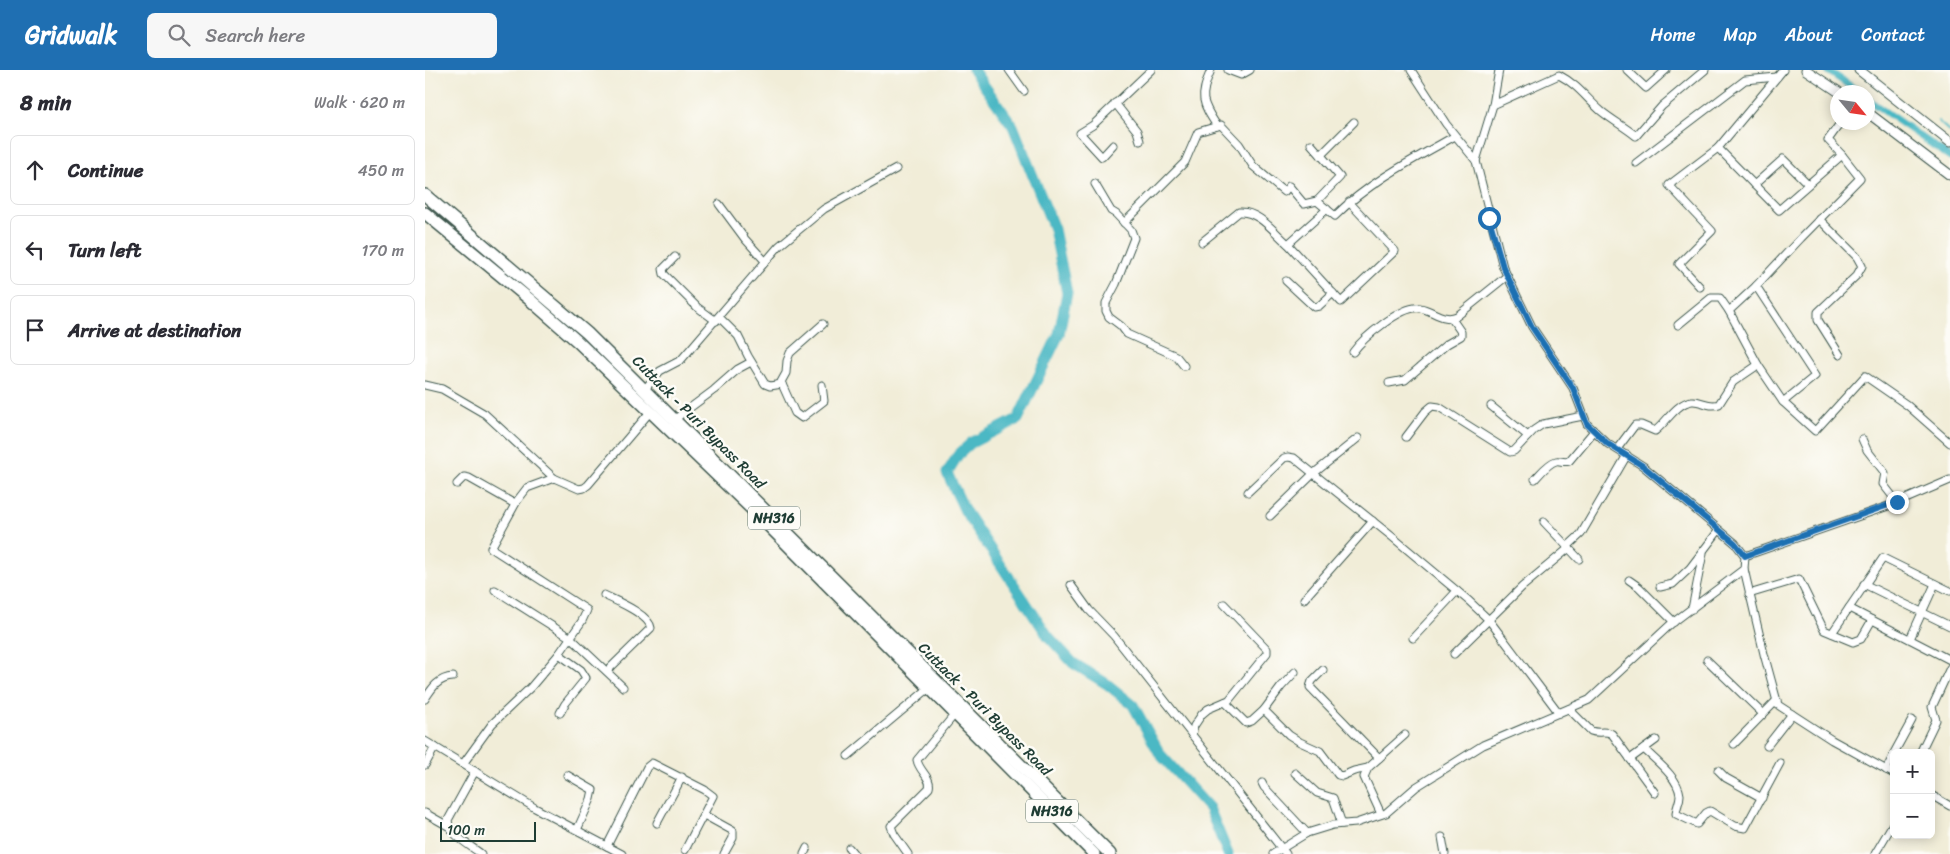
<!DOCTYPE html>
<meta charset="utf-8">
<style>
:root{--surface:#fff;--page:#f7f7f7;--text:#2b2b33;--muted:#7c7c81;--line:#e1e1e2;--accent:#1f6fb2}
body{margin:0;font-family:Sriracha,sans-serif;background:var(--page);color:var(--text)}
.controls{position:absolute;right:15px;bottom:15px;display:grid;overflow:hidden;border-radius:8px;box-shadow:0 2px 12px #0003}
.controls button{width:45px;height:45px;display:grid;place-items:center;padding:0;border:0;border-bottom:1px solid var(--line);background:var(--surface);color:var(--text);font:25px sans-serif}
.compass{position:absolute;left:1405px;top:15px;width:45px;height:45px;border-radius:50%;background:var(--surface);box-shadow:0 2px 12px #0003;rotate:119deg}
.scale{position:absolute;left:15px;bottom:12px;width:96px;box-sizing:border-box;padding-left:5px;border:2px solid #1f3d34;border-top:0;font-size:14px;line-height:18px;white-space:nowrap;color:#1f3d34;-webkit-text-stroke:4px #fdfcf7;paint-order:stroke}
.stop{position:absolute;width:15px;height:15px;margin:-11px;border:4px solid #1f6fb2;border-radius:50%;background:#fff}
.stop.end{background:#1f6fb2;border-color:#fff;box-shadow:0 1px 5px #0008}
.list{margin:0;padding:0;list-style:none}
h2{display:flex;justify-content:space-between;align-items:center;height:65px;margin:0;padding:0 20px;font-size:21px}
h2 small{font-size:16px;font-weight:400;color:var(--muted)}
.list li{display:grid;grid-template-columns:32px 1fr auto;gap:15px;align-items:center;box-sizing:border-box;height:70px;margin:0 10px 10px;padding:0 10px;border:1px solid var(--line);border-radius:8px}
.list b{display:block;font-size:19px;white-space:nowrap}
.list em{font-size:16px;font-style:normal;color:var(--muted)}
.icon{flex:none;width:28px;height:28px;fill:none;stroke:currentColor;stroke-width:2;stroke-linecap:round;stroke-linejoin:round}
.map{position:relative;flex:none;width:1525px;height:784px;overflow:hidden}
header{display:flex;align-items:center;gap:30px;box-sizing:border-box;height:70px;padding:0 25px;background:var(--accent);color:#fff}
header strong{font-size:24px}
nav{display:flex;gap:28px;margin-inline-start:auto;font-size:18px}
.search{width:350px;height:45px;background:var(--page);display:flex;align-items:center;gap:12px;box-sizing:border-box;padding:0 18px;border-radius:8px;color:var(--muted);font-size:19px}
main{display:flex}
aside{flex:1;background:var(--surface)}
.map>svg:first-child{display:block}
.lines{fill:none;stroke-linecap:round;stroke-linejoin:round}
.stream{stroke:#4bb8c4;stroke-width:2}
.canal{stroke:#4bb8c4;stroke-width:7}
.river{stroke:#4bb8c4;stroke-width:11}
.minor-casing{stroke:#3e574d;stroke-width:9}
.tertiary-casing{stroke:#3e574d;stroke-width:11}
.trunk-casing{stroke:#3e574d;stroke-width:14}
.minor{stroke:#fff;stroke-width:7}
.tertiary{stroke:#fff;stroke-width:9}
.trunk{stroke:#fff;stroke-width:11}
.route{stroke:#1f6fb2;stroke-width:6}
.labels{text-anchor:middle;stroke-width:5;stroke-linejoin:round;paint-order:stroke}
.shield{fill:#fdfcf7;stroke:#62766e;stroke-width:1}
.shield-label{font-size:14px;font-weight:bold;fill:#1f3d34}
.street-label{font-size:15px;fill:#1f3d34;stroke:#fdfcf7}
</style>
<header>
<strong>Gridwalk</strong>
<div class="search"><svg class="icon" aria-label="search" viewBox="0 0 24 24"><circle cx="10" cy="10" r="6"/><path d="M15 15l6 6"/></svg>Search here</div>
<nav><a>Home</a><a>Map</a><a>About</a><a>Contact</a></nav>
</header>
<main>
<aside>
<h2>8 min<small>Walk · 620 m</small></h2>
<ul class="list">
<li><svg class="icon" aria-label="ahead" viewBox="0 0 24 24"><path d="M12 20V5M6 11l6-6 6 6"/></svg><div><b>Continue</b></div><em>450 m</em></li>
<li><svg class="icon" aria-label="left" viewBox="0 0 24 24"><path d="M17 20v-9H6M10 6l-5 5 5 5"/></svg><div><b>Turn left</b></div><em>170 m</em></li>
<li><svg class="icon" aria-label="arrive" viewBox="0 0 24 24"><path d="M6 21V4h12l-3 4 3 4H6"/></svg><div><b>Arrive at destination</b></div></li>
</ul>
</aside>
<div class="map">
<svg width="1525" height="784" viewBox="0 0 1525 784">
<rect width="100%" height="100%" fill="#fdfcf7"/>
<filter id="ink" filterUnits="userSpaceOnUse"><feTurbulence type="fractalNoise" baseFrequency=".02" numOctaves="2"/><feDisplacementMap in="SourceGraphic" scale="10" xChannelSelector="R" yChannelSelector="G"/><feConvolveMatrix kernelMatrix="1 2 1 2 8 2 1 2 1" color-interpolation-filters="sRGB"/></filter>
<filter id="wash" filterUnits="userSpaceOnUse"><feTurbulence type="fractalNoise" baseFrequency=".0096" numOctaves="4" result="noise"/><feDisplacementMap in="SourceGraphic" scale="20" xChannelSelector="R" yChannelSelector="G"/><feGaussianBlur stdDeviation="1.12" result="paint"/><feColorMatrix in="noise" values="0 0 0 0 0 0 0 0 0 0 0 0 0 0 0 0 0 1.4 0 .05"/><feComposite in="paint" operator="in"/></filter>
<g filter="url(#wash)">
<rect width="100%" height="100%" fill="#f1edd8"/>
<g class="lines">
<polyline class="stream" points="1513,51 1525,62"/>
<g class="canal">
<polyline points="1402,0 1434,22"/>
<polyline points="1442,29 1525,87"/>
</g>
<polyline class="river" points="548,0 588,56 629,159 642,223 634,264 593,349 546,373 533,385 522,403 540,441 623,566 648,593 682,614 708,635 735,684 784,738 803,784"/>
</g>
</g>
<g filter="url(#ink)">
<g class="lines">
<g class="minor-casing">
<g id="minor">
<polyline points="584,0 599,21"/>
<path d="M786,0C774,27 777,33 792,56"/>
<polyline points="803,0 816,5 825,0"/>
<polyline points="986,0 1021,54 1051,91 1078,197 1107,257 1148,318 1162,354 1183,374 1218,396 1310,473 1320,486"/>
<polyline points="1202,0 1221,18 1241,0"/>
<polyline points="1358,0 1293,78 1354,140 1417,85 1403,70 1416,52"/>
<polyline points="690,33 712,61 715,71"/>
<path d="M1068,35L1134,5C1153,15 1161,28 1176,41C1187,50 1200,57 1211,66L1237,36L1280,0"/>
<polyline points="688,75 677,87 655,63 668,55 726,0"/>
<polyline points="896,85 929,52"/>
<polyline points="1051,91 1068,35 1074,0"/>
<polyline points="1211,93 1320,10 1352,7"/>
<polyline points="670,114 686,141 691,144 706,160 709,168 691,214 681,233 681,241 684,247 696,256 702,264 751,286 759,296"/>
<polyline points="1329,115 1358,89 1383,114"/>
<path d="M892,131L910,146C944,112 989,89 1030,66"/>
<polyline points="294,134 320,169 340,191"/>
<polyline points="902,139 863,174 916,232 970,181 924,132"/>
<polyline points="1394,149 1432,187 1437,196 1432,205 1393,242 1393,250 1415,285"/>
<polyline points="699,153 760,92 773,62 796,55 814,74 828,96 859,122 864,116 879,134 892,131 915,107 886,74"/>
<path d="M777,172L814,142C833,140 850,163 863,174"/>
<polyline points="250,187 238,199 239,204 272,237 291,251"/>
<polyline points="861,211 889,237 894,236 908,223"/>
<polyline points="1275,217 1254,194 1287,161 1244,115 1293,78"/>
<polyline points="294,247 313,266 323,286 340,314 345,316 357,314"/>
<polyline points="1253,255 1286,228 1295,228 1304,241"/>
<path d="M928,282C938,268 977,235 995,238C1008,240 1018,252 1032,246L1082,206"/>
<polyline points="1333,295 1358,332 1390,361 1440,306 1482,335 1525,373"/>
<polyline points="964,313 980,310 1022,274 1036,266 1036,262 1027,249"/>
<polyline points="0,315 17,319 60,344 129,408 154,419 159,418 163,415 225,342"/>
<polyline points="397,315 399,331 377,348 370,343 356,312 361,303 362,291 365,283 398,254"/>
<polyline points="220,319 235,301 256,290 354,176 399,139 471,99"/>
<polyline points="1358,332 1390,306 1331,216 1376,168 1435,108 1417,85"/>
<polyline points="1066,336 1103,366"/>
<polyline points="250,349 289,320 313,299 326,292"/>
<polyline points="981,367 1000,342 1007,336 1014,337 1085,382 1089,381 1109,360 1118,354 1158,346"/>
<polyline points="1437,369 1442,380 1460,403 1458,414 1472,432"/>
<path d="M1192,379L1210,355H1216L1230,361C1241,353 1251,333 1267,331C1276,330 1284,338 1294,334L1308,312L1333,295L1304,241L1331,216"/>
<path d="M1110,409C1115,404 1123,393 1131,391C1135,390 1139,393 1144,391L1169,361"/>
<polyline points="32,414 39,407 44,408 90,434"/>
<polyline points="823,422 859,388 863,387 869,388 965,465 1044,531 1064,550 1134,643"/>
<polyline points="845,446 888,404 933,368"/>
<polyline points="1119,452 1154,489"/>
<polyline points="1142,477 1156,464 1202,385"/>
<polyline points="1319,499 1339,584 1353,635 1407,670 1469,704"/>
<polyline points="1204,510 1214,517 1249,552"/>
<polyline points="1439,514 1525,556"/>
<polyline points="646,515 664,540 689,566 861,784"/>
<polyline points="1235,517 1248,514 1265,498 1294,460"/>
<polyline points="70,520 146,568 198,617"/>
<polyline points="1324,524 1374,509 1399,560 1428,572 1436,569 1447,550"/>
<path d="M179,525C191,531 224,544 226,558L182,601"/>
<polyline points="879,529 948,451"/>
<polyline points="1424,538 1525,590"/>
<polyline points="1267,539 1278,483"/>
<polyline points="1407,563 1458,488 1525,521"/>
<polyline points="988,568 1032,521"/>
<polyline points="1485,569 1510,514"/>
<polyline points="134,584 156,600 161,608 140,634 135,643"/>
<polyline points="1029,584 1097,517 1144,478"/>
<polyline points="1282,590 1338,644"/>
<polyline points="898,600 887,611 885,617 954,688"/>
<polyline points="870,602 856,617 839,640 864,665 875,672 895,681 913,705 917,706 929,701 943,698"/>
<path d="M0,629C7,618 13,608 28,607"/>
<polyline points="800,632 821,653 827,651 839,640"/>
<path d="M1144,639L1166,661C1173,664 1180,660 1187,664L1230,723"/>
<polyline points="767,665 769,656 777,644 783,639 804,630 842,583 842,579 799,534"/>
<polyline points="0,671 110,738 197,784"/>
<polyline points="1309,674 1352,630"/>
<polyline points="1342,676 1367,644"/>
<path d="M1219,679C1231,691 1253,707 1255,725C1255,732 1251,737 1251,744L1272,754L1281,743L1285,741L1310,756L1320,758L1355,693"/>
<polyline points="1469,683 1487,650"/>
<polyline points="1495,683 1511,650 1507,637 1525,598"/>
<polyline points="423,686 504,618"/>
<polyline points="1205,689 1231,670"/>
<polyline points="38,694 67,654 106,617 134,584 157,551 162,540 66,478 92,431 102,418 129,408"/>
<polyline points="0,695 10,677"/>
<polyline points="1293,700 1301,708 1337,728"/>
<polyline points="1461,700 1469,684"/>
<path d="M50,701L23,750C24,765 45,775 56,784"/>
<polyline points="870,703 892,723 908,728 917,754"/>
<polyline points="142,705 168,720 166,729 152,760"/>
<polyline points="837,713 839,717 882,763"/>
<polyline points="1506,725 1525,736"/>
<polyline points="0,743 23,756"/>
<polyline points="956,744 939,707 943,698 980,665"/>
<polyline points="279,745 308,761 308,768 299,784"/>
<polyline points="232,753 257,707"/>
<polyline points="1017,767 1020,784"/>
<polyline points="182,776 222,697 227,693 280,720 288,726 260,780"/>
<polyline points="424,778 429,784"/>
<polyline points="379,784 382,778"/>
<path d="M483,784L469,764L466,756L504,718C507,708 494,701 492,690L530,644"/>
<polyline points="848,784 882,763 908,755 931,753 961,743 991,717 1058,675 1164,630 1246,554 1319,499 1320,486 1469,434 1525,410"/>
<polyline points="1450,784 1469,752"/>
</g>
</g>
<g class="tertiary-casing">
<g id="tertiary">
<polyline points="1381,0 1414,22"/>
<polyline points="1434,0 1525,72"/>
<polyline points="1442,42 1525,105"/>
</g>
</g>
<g class="trunk-casing">
<g id="trunk">
<polyline points="0,125 162,263 685,784"/>
<polyline points="0,143 103,228 152,271 334,446 669,784"/>
</g>
</g>
<use href="#minor" class="minor"/>
<use href="#tertiary" class="tertiary"/>
<use href="#trunk" class="trunk"/>
</g>
</g>
<g class="lines" filter="url(#ink)">
<polyline class="route" points="1064,148 1078,197 1107,257 1148,318 1162,354 1183,374 1218,396 1310,473 1320,486 1472,432"/>
</g>
<g class="labels">
<g class="shield">
<rect x="323" y="436.5" width="52" height="23" rx="4"/>
<rect x="601" y="729.5" width="52" height="23" rx="4"/>
</g>
<g class="shield-label">
<text x="349" y="453">NH316</text>
<text x="627" y="746">NH316</text>
</g>
<g class="street-label">
<text transform="translate(274 352) rotate(45)" y="5">Cuttack - Puri Bypass Road</text>
<text transform="translate(560 639) rotate(45)" y="5">Cuttack - Puri Bypass Road</text>
</g>
</g>
</svg>
<div class="controls">
<button>+</button>
<button>−</button>
</div>
<svg class="compass" viewBox="-18 -18 36 36"><path d="M0-13l5 13h-10z" fill="#e53935"/><path d="M0 13l5-13h-10z" fill="#7c7c81"/></svg>
<div class="scale">100 m</div>
<div class="stop" style="left:1064px;top:148px"></div>
<div class="stop end" style="left:1472px;top:432px"></div>
</div>
</main>
